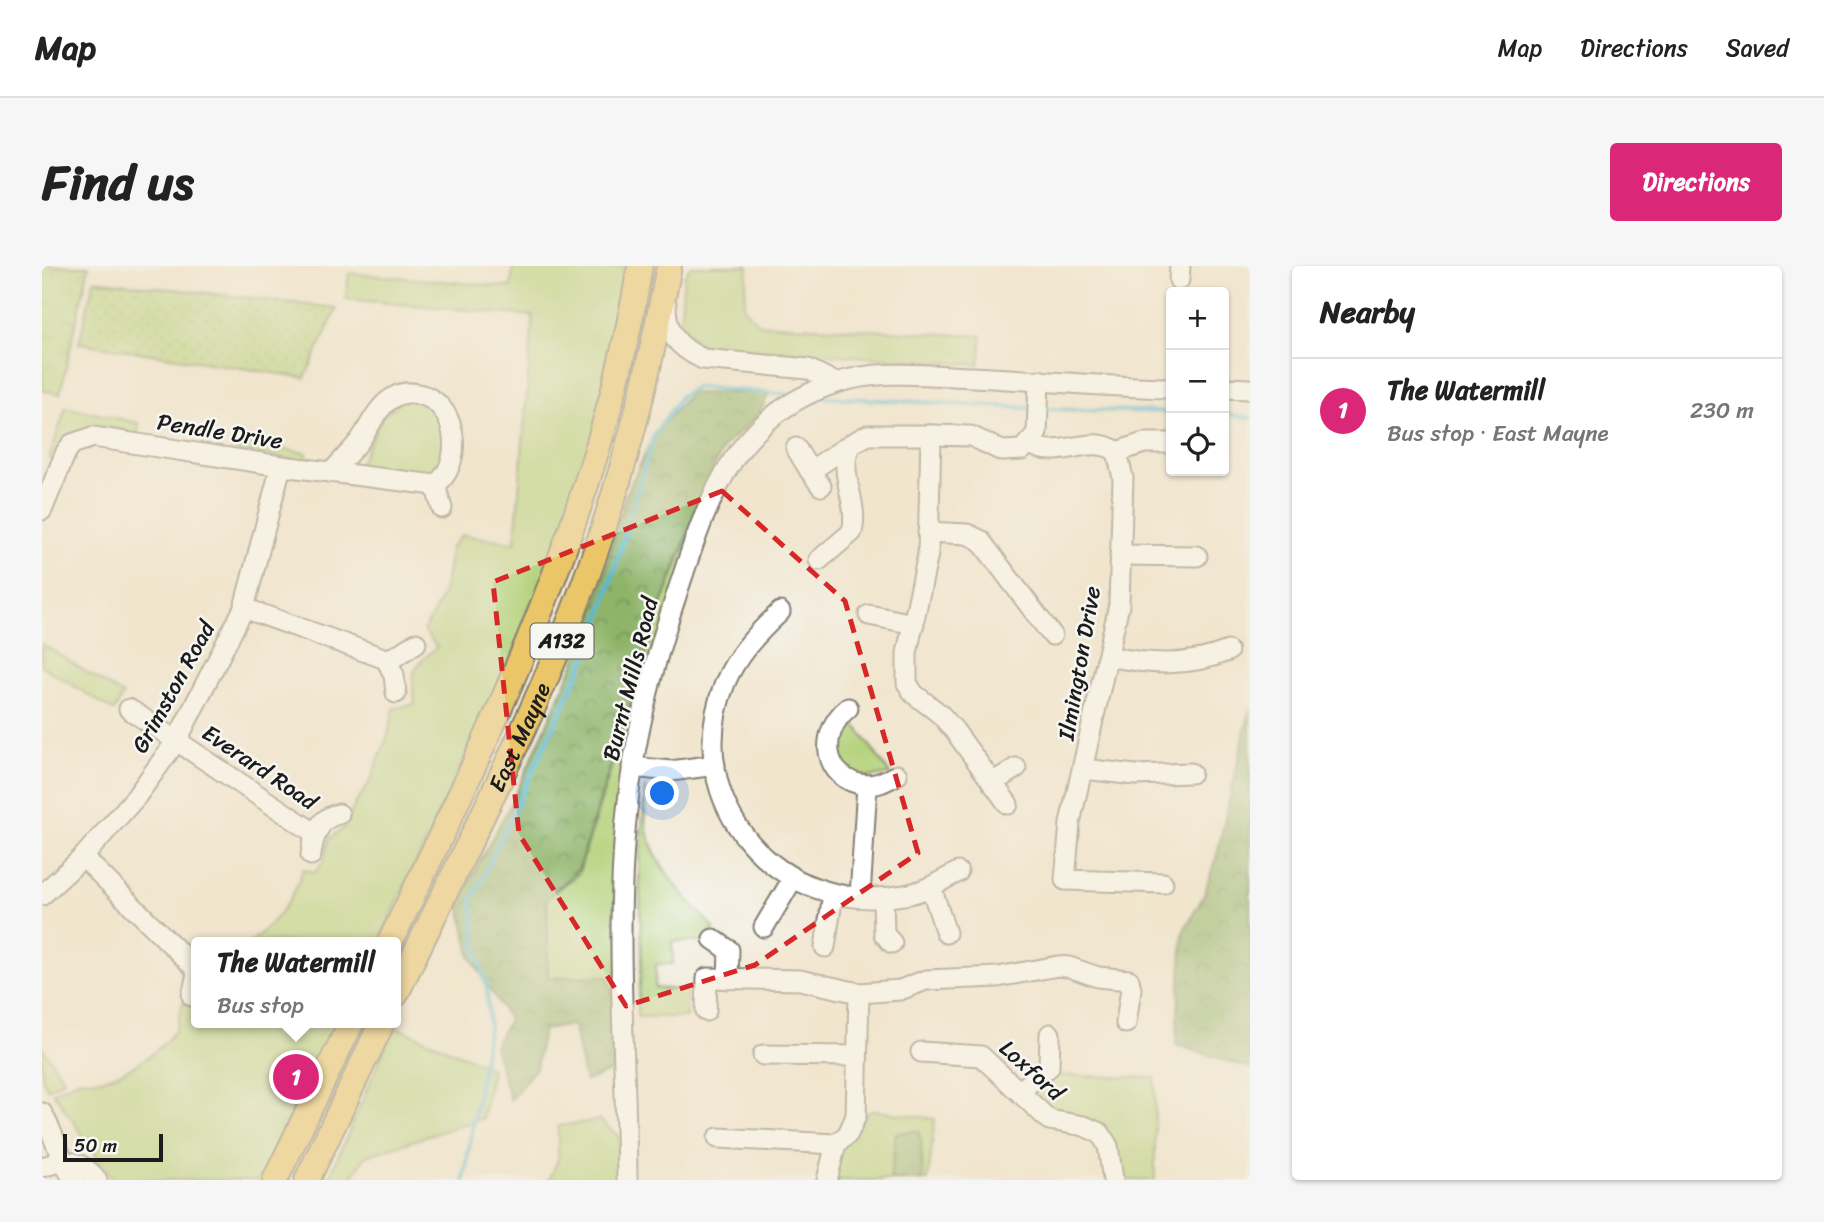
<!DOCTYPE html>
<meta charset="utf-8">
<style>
:root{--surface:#fff;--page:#f6f6f6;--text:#222;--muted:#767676;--line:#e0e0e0;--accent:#db2777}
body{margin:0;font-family:Sriracha,sans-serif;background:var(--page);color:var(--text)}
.controls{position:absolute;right:21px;top:21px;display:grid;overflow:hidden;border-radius:7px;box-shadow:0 2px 5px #0004}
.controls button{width:63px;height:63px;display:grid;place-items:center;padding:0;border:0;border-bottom:2px solid var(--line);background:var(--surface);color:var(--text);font:35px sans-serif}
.scale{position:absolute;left:21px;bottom:18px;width:100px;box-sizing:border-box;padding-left:7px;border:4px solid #1c1c1c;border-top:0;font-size:19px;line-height:24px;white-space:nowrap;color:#1c1c1c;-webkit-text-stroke:5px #f6f6f2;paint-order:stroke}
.you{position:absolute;left:621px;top:528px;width:24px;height:24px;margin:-18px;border:5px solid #fff;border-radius:50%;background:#1a73e8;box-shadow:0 0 0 10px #1a73e833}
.badge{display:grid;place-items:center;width:46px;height:46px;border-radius:50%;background:var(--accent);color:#fff;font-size:23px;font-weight:700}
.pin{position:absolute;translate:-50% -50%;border:4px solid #fff;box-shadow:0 2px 7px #0006}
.popup{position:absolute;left:149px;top:671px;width:210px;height:91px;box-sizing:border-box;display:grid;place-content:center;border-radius:7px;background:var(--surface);filter:drop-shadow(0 2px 5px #0005);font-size:23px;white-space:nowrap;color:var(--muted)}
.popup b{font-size:26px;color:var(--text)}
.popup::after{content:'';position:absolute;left:50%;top:100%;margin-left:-14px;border:14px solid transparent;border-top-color:var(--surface)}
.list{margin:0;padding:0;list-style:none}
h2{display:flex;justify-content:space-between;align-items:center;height:91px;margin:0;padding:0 28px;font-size:30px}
h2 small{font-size:23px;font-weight:400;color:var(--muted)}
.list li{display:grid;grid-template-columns:46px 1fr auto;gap:21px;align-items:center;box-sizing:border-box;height:105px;padding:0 28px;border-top:2px solid var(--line)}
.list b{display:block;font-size:26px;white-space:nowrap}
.list p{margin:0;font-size:23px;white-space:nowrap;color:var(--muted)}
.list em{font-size:23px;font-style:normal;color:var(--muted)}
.icon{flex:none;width:38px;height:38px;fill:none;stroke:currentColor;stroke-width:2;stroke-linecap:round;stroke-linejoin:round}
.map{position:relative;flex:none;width:1208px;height:914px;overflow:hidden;border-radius:7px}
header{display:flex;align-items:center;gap:42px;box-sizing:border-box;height:98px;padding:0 35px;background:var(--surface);border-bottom:2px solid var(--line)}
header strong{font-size:33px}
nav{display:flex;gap:38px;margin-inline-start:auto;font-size:24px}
.intro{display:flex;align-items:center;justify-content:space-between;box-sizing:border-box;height:168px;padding:0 42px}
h1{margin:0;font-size:49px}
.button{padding:18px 32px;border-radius:7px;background:var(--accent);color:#fff;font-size:24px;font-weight:700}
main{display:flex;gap:42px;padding:0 42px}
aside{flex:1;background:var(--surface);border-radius:7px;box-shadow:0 2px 5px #0004}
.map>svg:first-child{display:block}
.grass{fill:#b3d279;stroke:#68774a;stroke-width:2}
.forest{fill:url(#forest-crowns);stroke:#556842;stroke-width:2}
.park{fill:url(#park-crowns);stroke:#68774a;stroke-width:2}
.garden{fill:url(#garden-dots);stroke:#68774a;stroke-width:2}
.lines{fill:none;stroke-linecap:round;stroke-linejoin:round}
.stream{stroke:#56bad5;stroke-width:4.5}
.minor-casing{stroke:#868074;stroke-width:23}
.major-casing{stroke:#868074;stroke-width:28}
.minor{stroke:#fff;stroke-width:19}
.major{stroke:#eac669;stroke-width:24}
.marked{fill:none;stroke:#d62828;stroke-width:5;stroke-dasharray:14 9;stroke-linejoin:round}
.labels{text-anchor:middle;stroke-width:5;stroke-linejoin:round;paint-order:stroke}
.shield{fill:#f6f6f2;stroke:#5d5d5c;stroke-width:2}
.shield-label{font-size:21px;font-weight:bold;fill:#1c1c1c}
.street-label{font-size:23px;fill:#1c1c1c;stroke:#f6f6f2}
</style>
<header>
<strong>Map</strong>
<nav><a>Map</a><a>Directions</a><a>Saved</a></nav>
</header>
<div class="intro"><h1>Find us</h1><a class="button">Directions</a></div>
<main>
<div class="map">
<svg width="1208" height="914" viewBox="0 0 1208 914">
<defs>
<pattern id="forest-crowns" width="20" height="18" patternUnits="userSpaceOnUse" patternTransform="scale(1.75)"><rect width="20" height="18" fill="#8eb469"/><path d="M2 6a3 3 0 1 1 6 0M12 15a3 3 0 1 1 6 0" fill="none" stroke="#739256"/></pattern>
<pattern id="park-crowns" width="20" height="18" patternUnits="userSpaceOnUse" patternTransform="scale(1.75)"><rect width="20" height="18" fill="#b3d279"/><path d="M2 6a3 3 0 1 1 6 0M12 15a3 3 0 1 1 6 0" fill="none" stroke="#99b468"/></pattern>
<pattern id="garden-dots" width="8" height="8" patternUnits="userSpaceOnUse" patternTransform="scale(1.75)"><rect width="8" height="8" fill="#b3d279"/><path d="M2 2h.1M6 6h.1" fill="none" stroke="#99b468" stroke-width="1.8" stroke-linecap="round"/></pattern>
</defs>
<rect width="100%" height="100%" fill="#f6f6f2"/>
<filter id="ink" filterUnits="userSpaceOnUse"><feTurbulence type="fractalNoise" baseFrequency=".0143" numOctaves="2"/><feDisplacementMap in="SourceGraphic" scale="14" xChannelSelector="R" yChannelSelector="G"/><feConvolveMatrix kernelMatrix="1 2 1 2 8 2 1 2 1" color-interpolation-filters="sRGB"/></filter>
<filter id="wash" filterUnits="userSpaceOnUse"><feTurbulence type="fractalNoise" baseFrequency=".00686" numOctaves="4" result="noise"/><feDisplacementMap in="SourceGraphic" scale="28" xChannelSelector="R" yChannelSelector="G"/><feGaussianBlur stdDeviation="1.57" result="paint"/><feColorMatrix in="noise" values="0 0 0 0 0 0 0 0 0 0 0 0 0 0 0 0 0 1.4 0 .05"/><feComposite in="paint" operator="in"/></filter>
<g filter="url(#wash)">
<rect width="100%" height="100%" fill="#f1e5cd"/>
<g class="grass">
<path d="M471,0H581L580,10L589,12L543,205L507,311L337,676H209C234,654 251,636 261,603L273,606L282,594L287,573L303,561L313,538L327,518L346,469L352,442L373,438C369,405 369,403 395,381L381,364C400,338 406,314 408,282L420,269L473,276L491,50L304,33L307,7L469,21Z"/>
<polygon points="648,0 706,0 702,42 717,58 940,70 937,99 658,79 638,56 642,11"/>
<path d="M364,131L392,140C403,171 412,186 387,213L315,202L341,150Z"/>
<polygon points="24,141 97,157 96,169 70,162 47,160 14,194 7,193"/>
<polygon points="190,175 265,187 264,196 189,184"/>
<polygon points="662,233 587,481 577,748 565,710 506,712 505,632 537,607 616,348"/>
<polygon points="0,378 81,429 72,445 0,400"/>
<path d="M805,447L848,508C839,509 829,512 820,511C785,508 793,467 805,447Z"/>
<path d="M603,520C604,535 602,551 605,564C611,598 650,640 673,663L659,676L630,675L631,698H614L613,722L644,724V751H595L600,694L597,600Z"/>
<path d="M141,736L154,739V757H299L277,802L261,822L238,868L232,895L222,914H71L11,826L38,813C67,820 114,790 131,767C137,759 138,745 141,736Z"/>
<polygon points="352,760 450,802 441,852 324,890 308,914 286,914"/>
<polygon points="0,781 22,814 6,823 0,813"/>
<polygon points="1006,809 1113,812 1113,914 1075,914 1071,880 1014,848 986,824"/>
<path d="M830,844L893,853L886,914H792C793,888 807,858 830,844Z"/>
<polygon points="558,854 577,871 577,914 507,914 516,894 516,860"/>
</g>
<g class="forest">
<polygon points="648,127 727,127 716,150 682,180 661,225 614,355 536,604 505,632 506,712 565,710 582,764 572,804 543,816 531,759 501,764 494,802 468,834 452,780 467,754 428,690 417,633 471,534 545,369 584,228 612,169"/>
<polygon points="1208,442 1208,802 1134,779 1141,666 1162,629 1175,588"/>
<polygon points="876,865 879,873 881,914 848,914 854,867"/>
</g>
<polygon class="park" points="0,0 47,0 18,128 0,124"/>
<polygon class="garden" points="52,14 295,42 263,112 37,77"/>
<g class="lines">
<g class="stream">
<polyline points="782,131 990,142"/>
<polyline points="1002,143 1129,146"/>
<polyline points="1182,148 1208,152"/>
<polyline points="422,914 447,759 445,722 434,684 430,634 551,376 612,169 639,130 654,121 752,129"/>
</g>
</g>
</g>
<g filter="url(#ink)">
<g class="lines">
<g class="minor-casing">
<g id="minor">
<polyline points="1137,14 1138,0"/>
<path d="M624,38C624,67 635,81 661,93L766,103L794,117"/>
<polyline points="1182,122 1208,123"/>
<path d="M988,178C1017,196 1049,166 1075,186L1081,212L1077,339L1028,557L1023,614L1121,617"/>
<polyline points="754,182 768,205 809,178"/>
<polyline points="1075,186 1102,177 1129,177"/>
<path d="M291,205C299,195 308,187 316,177C328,162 334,141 352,131C362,125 372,126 383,130C417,143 421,200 393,219"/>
<polyline points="768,205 779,220"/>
<polyline points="393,219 400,242"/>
<polyline points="0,244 24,186 30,178 51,171 239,200 393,219"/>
<polyline points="886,266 925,268 938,274 1010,369"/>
<polyline points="1078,289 1155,290"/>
<path d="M777,294L810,266C818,235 794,208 809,178L826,169H889"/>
<polyline points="202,342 344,393"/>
<path d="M738,346C716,367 695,388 683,417C635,537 738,652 862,629C882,626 899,615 916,606"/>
<polyline points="827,349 872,358"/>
<path d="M1066,390C1108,399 1146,401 1186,385"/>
<polyline points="344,393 352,409 354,427"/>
<polyline points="344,393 354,390 374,377"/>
<path d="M806,442C776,466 780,514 824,519C835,520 845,514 855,509"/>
<polyline points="87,443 274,568"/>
<polyline points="590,501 629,505 673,499"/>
<polyline points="1042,503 1093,509 1149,507"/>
<polyline points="950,517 974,502"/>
<polyline points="966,538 912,464 898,448 872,428 865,417 865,387 886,288 889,169 929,170 960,185 980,184 995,167 997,114"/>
<path d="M269,589C271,571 277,551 297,548"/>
<polyline points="41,591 154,703"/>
<polyline points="889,621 904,667"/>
<polyline points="0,629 41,591 94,531 135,474 202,342 239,200"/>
<polyline points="818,631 825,519"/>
<polyline points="841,632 842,668 850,677"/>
<polyline points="722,661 750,614"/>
<polyline points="671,673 687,684 686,713"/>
<polyline points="783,681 791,628"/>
<polyline points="150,730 154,712"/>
<polyline points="664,745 665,712 758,714 817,727 858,724 884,714 956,711 1016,700 1027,701 1056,711 1087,714 1089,723 1084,757"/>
<polyline points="879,786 939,790 1007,854 1042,860 1058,867 1066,880 1071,914"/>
<polyline points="721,789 814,790"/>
<polyline points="978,825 1007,801 1008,768"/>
<path d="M0,847C13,868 18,897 33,914"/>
<polyline points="676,872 794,878"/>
<path d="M0,901C25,893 38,893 55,914"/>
<path d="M585,914C584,792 572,666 585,544C593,463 615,386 641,309C669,224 698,149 791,118C835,103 884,109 930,111C996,114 1063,121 1129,122"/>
<polyline points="785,914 794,878 806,868 814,850 817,727"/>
</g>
</g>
<g class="major-casing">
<g id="major">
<path d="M348,676C453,458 559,241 598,0"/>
<path id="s1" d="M354,728C413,604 478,480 529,352C574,239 605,120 627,0"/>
<polyline points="233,914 309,757"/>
<polyline points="265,914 340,757"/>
</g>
</g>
<use href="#minor" class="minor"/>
<use href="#major" class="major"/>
</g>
</g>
<path d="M0 0H1208V914H0ZM680,225L803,335L876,587L713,699L584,740L477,568L451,316Z" fill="#f1e5cd" fill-opacity=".55" fill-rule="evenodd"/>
<path class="marked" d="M680,225L803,335L876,587L713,699L584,740L477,568L451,316Z"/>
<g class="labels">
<rect class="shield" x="488.5" y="357.5" width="63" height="35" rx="5"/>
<g class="shield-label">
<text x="520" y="382">A132</text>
</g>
<g class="street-label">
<text transform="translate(178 165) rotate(9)" y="8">Pendle Drive</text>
<text transform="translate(1037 397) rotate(-80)" y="8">Ilmington Drive</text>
<text transform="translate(588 413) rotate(-76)" y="8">Burnt Mills Road</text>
<text transform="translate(131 421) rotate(-61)" y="8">Grimston Road</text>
<text dy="8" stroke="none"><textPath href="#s1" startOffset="285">East Mayne</textPath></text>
<text transform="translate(218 501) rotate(34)" y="8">Everard Road</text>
<text transform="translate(990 804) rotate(42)" y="8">Loxford</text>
</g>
</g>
</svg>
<div class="controls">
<button>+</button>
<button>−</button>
<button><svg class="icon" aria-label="locate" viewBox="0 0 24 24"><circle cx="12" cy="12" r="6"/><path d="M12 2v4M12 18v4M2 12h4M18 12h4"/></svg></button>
</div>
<div class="scale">50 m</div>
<div class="you"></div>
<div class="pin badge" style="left:254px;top:811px">1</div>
<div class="popup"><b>The Watermill</b>Bus stop</div>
</div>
<aside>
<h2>Nearby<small></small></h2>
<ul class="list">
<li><span class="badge">1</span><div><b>The Watermill</b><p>Bus stop · East Mayne</p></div><em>230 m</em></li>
</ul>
</aside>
</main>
